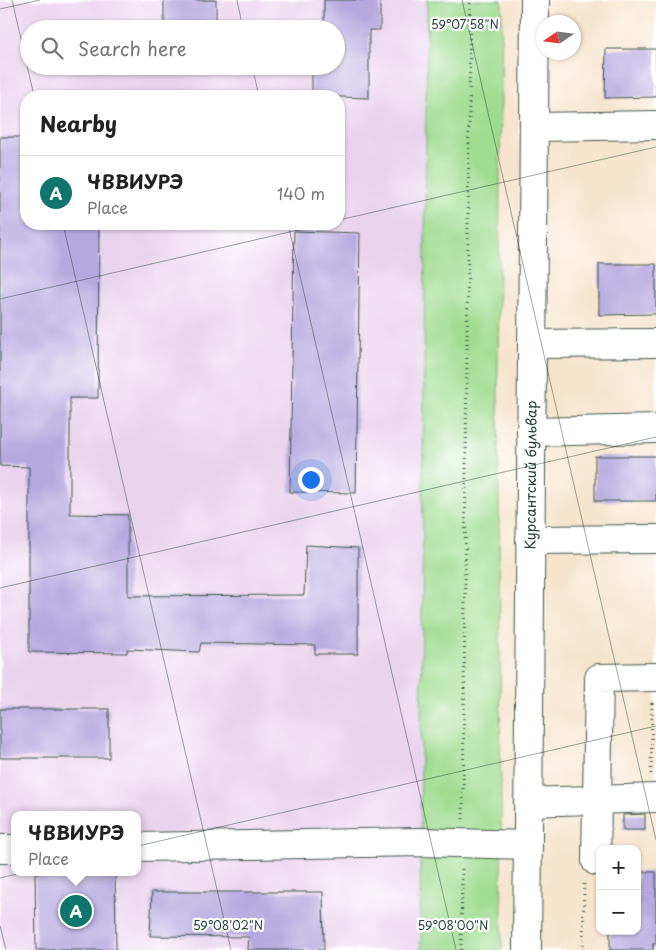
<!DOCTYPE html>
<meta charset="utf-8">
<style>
:root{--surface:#fff;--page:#f2f2f2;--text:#222;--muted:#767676;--line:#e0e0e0;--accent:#0f766e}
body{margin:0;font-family:"Playpen Sans",sans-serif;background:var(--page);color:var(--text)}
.controls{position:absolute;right:15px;bottom:15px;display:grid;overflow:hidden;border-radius:10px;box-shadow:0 1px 4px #0004}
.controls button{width:45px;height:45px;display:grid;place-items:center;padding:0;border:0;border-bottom:1px solid var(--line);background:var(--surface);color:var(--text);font:25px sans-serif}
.compass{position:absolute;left:536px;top:15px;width:45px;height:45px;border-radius:50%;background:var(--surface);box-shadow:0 1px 4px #0004;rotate:257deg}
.you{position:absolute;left:310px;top:479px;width:18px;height:18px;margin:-12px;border:4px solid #fff;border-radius:50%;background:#1a73e8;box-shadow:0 0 0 8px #1a73e833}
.badge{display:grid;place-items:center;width:32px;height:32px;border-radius:50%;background:var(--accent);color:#fff;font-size:16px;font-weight:700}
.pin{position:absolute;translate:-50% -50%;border:2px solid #fff;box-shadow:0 1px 5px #0006}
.popup{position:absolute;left:11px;top:811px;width:130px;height:65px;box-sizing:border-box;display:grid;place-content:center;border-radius:10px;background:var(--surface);filter:drop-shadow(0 1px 4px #0005);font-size:16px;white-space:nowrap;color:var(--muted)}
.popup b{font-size:19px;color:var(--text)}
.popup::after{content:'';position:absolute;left:50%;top:100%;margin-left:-10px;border:10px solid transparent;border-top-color:var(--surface)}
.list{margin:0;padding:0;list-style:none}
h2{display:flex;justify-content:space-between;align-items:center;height:65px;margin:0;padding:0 20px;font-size:21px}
h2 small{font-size:16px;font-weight:400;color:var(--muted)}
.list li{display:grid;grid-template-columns:32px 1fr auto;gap:15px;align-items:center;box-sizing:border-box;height:75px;padding:0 20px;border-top:1px solid var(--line)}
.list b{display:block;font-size:19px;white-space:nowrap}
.list p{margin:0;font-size:16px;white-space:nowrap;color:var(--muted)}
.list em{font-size:16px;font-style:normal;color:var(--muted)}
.icon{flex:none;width:28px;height:28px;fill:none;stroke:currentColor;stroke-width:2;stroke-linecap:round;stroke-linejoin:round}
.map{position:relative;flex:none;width:656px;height:950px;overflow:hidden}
.search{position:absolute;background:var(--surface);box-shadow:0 1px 4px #0004;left:20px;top:20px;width:325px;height:55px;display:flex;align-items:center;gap:12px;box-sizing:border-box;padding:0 18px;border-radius:28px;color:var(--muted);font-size:19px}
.panel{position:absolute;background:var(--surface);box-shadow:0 1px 4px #0004;left:20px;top:90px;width:325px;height:140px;border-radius:20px}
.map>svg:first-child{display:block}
.built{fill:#e9d2ed;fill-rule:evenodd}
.green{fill:#9fdc90;stroke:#5f8c62}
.building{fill:#b5a8df}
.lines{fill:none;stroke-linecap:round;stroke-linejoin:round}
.minor-casing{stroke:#3f564b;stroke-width:30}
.path{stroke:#3f564b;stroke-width:3;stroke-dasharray:1 4;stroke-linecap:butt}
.minor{stroke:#fff;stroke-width:28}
.ticks{fill:none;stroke:#1f3d34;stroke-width:1;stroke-opacity:0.45}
.labels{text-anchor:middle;stroke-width:4.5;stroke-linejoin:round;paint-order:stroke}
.street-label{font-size:14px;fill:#1f3d34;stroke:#fff}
.ticks-label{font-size:12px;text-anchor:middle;fill:#1f3d34;stroke:#fff;stroke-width:4.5;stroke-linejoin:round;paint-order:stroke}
</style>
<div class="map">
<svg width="656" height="950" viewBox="0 0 656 950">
<rect width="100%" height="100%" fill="#fff"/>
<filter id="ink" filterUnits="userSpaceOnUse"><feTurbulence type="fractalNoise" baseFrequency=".02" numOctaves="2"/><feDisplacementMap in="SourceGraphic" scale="10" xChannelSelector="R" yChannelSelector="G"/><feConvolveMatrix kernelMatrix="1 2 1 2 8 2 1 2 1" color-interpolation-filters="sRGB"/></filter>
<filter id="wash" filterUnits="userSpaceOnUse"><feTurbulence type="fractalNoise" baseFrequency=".0096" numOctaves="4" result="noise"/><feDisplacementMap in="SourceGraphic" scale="20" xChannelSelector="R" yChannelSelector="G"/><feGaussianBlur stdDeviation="1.12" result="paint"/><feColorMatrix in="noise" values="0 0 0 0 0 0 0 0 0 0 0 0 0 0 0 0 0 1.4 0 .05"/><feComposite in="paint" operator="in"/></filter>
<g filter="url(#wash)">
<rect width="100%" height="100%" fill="#f6e4cc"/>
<path class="built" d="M0,0H427L420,859L421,950H0ZM29,29H336V66H29ZM26,96H339V224H26ZM15,815H137V872H15Z"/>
<polygon class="green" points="427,0 502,0 498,368 502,950 421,950 420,859"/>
<g id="blocks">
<g class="building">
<rect x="164" y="0" width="52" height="29"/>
<polygon points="324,0 380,0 380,30 369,30 369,98 312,96 312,66 336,66 336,29 324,29"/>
<polygon points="606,49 656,49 656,97 605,98"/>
<polygon points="0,137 26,137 26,224 99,224 98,398 70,398 70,514 128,515 128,596 304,595 306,545 358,548 358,654 315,654 315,645 201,643 199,652 127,649 127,653 29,652 29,467 0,466"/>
<polygon points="294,231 360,233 356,493 290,492"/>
<polygon points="599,264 656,264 656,314 599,315"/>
<rect x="595" y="456" width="61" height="45"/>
<rect x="0" y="709" width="109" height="49"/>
<polygon points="645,814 645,830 623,830 623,815"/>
<polygon points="115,872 116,950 36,950 35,873"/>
<polygon points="637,872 656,872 656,944 653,944 653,950 610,950 610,931 637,931"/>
<polygon points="152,892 323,892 324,950 248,950 249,937 150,936"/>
</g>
</g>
</g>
<g filter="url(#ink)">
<use href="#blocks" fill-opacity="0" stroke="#3f564b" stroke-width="1"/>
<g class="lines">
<g class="minor-casing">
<g id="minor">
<polyline points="534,127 656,125"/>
<polyline points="532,344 656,343"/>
<polyline points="531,432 656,429"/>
<polyline points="530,540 656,539"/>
<polyline points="528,802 656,798"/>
<polyline points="137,847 421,842 528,845"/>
<polyline points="0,849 15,849"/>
<polyline points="596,861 599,678 656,677"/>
<path id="s1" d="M527,950L535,0"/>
</g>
</g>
<g class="path">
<polyline points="651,774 652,702"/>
<polyline points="463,819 470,0"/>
<polyline points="461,950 462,868"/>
<polyline points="583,950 584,883"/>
</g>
<use href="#minor" class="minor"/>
</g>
</g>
<path class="ticks" d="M12,0L34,96M237,0L243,29M462,0L656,840M0,9L40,0M252,66L259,96M339,220L656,147M63,224L231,950M288,224L456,950M0,299L324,224M0,588L656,437M0,878L656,726M0,926L6,950"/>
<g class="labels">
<g class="street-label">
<text dy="5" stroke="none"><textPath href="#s1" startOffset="475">Курсантский бульвар</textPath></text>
</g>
</g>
<g class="ticks-label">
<text x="465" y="29">59°07'58"N</text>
<text x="228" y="930">59°08'02"N</text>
<text x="453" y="930">59°08'00"N</text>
</g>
</svg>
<div class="controls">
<button>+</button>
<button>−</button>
</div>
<svg class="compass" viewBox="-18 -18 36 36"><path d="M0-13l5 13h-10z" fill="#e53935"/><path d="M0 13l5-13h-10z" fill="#767676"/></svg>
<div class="you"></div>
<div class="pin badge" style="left:76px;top:911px">A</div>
<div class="popup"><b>ЧВВИУРЭ</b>Place</div>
<div class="search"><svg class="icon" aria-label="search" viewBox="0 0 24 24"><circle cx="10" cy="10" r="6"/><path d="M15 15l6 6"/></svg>Search here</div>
<section class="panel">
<h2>Nearby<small></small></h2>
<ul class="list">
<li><span class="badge">A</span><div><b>ЧВВИУРЭ</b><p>Place</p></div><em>140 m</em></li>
</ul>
</section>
</div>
